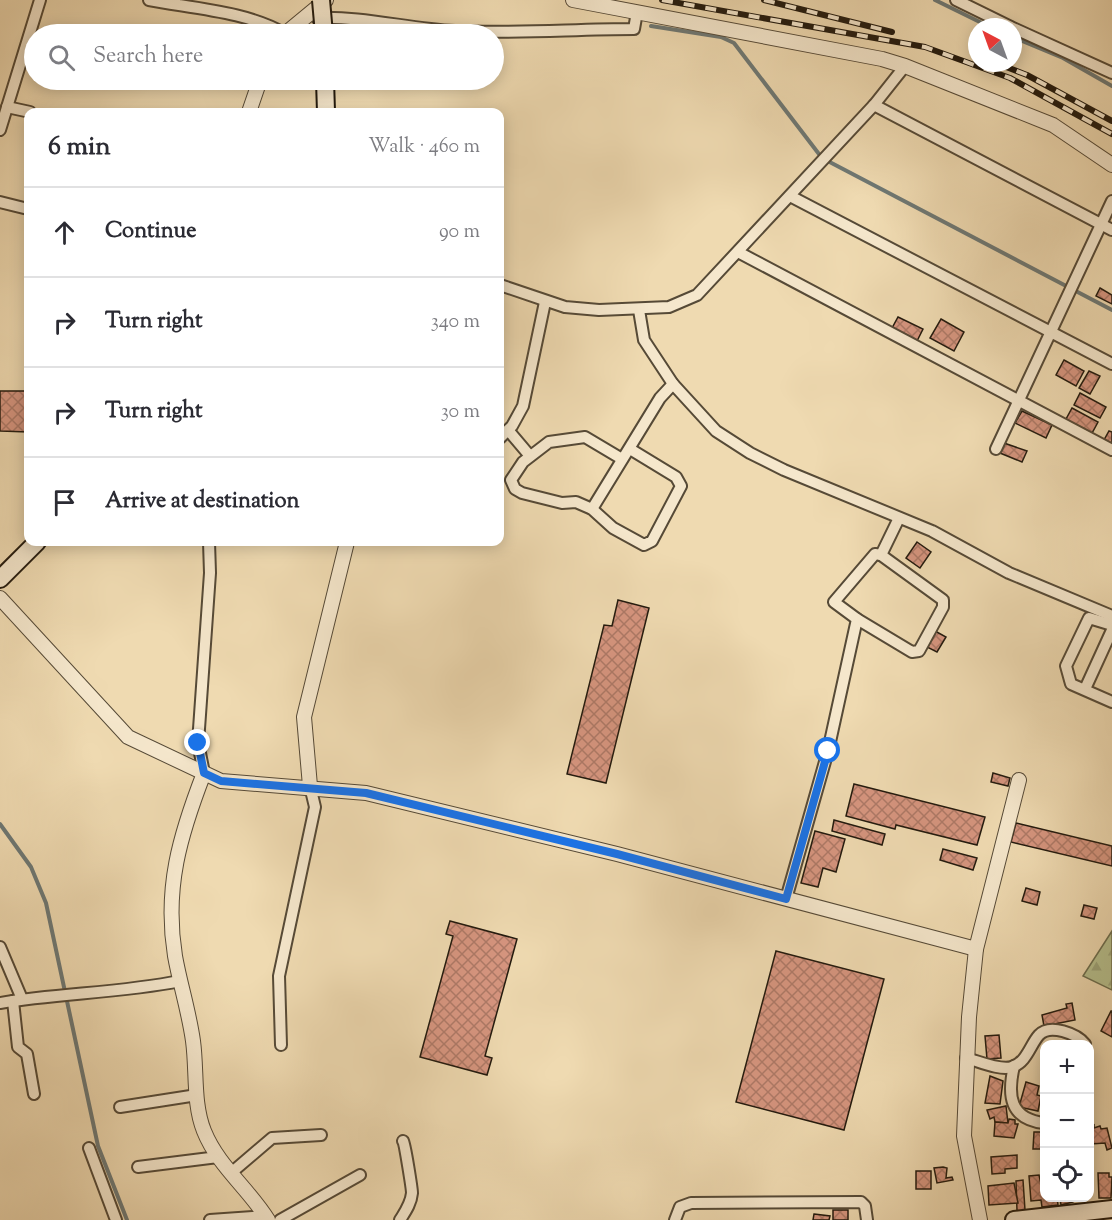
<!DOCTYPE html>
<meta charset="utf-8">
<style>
:root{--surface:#fff;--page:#f7f7f7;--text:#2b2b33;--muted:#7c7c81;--line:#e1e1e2}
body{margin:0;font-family:"Sorts Mill Goudy",serif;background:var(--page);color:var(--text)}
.controls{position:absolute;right:18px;bottom:18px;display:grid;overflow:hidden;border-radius:12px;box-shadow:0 3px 15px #0003}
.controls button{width:54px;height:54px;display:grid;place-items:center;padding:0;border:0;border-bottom:2px solid var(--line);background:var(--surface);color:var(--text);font:30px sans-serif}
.compass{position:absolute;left:968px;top:18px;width:54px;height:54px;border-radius:50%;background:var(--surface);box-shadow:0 3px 15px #0003;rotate:319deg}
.stop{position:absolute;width:18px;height:18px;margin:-14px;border:4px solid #1a73e8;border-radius:50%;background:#fff}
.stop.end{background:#1a73e8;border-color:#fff;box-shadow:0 2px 6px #0008}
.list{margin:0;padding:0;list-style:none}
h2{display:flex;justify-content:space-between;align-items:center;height:78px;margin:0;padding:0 24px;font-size:26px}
h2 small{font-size:20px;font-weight:400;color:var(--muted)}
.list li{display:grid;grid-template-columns:39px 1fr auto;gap:18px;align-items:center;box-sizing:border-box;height:90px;padding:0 24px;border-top:2px solid var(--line)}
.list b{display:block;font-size:22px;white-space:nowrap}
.list em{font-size:20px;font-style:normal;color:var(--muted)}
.icon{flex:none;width:33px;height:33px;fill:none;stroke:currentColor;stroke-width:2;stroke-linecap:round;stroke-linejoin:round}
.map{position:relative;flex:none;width:1112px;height:1220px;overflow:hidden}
.search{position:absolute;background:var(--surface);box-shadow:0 3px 15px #0003;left:24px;top:24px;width:480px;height:66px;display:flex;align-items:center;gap:15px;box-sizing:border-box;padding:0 21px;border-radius:33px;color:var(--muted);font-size:22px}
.panel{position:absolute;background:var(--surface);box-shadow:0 3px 15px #0003;left:24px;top:108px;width:480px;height:438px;border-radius:12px}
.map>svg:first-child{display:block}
.forest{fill:url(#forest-firs);stroke:#6c6d4e;stroke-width:1.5}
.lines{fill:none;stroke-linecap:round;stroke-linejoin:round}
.stream{stroke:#6e7874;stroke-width:4}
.building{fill:url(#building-cross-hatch);stroke:#231a0e;stroke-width:1.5}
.minor-casing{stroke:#564a37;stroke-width:14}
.tertiary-casing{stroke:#564a37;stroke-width:16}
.secondary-casing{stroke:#231a0e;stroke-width:20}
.minor{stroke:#f5e7cc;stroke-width:10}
.tertiary{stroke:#f5e7cc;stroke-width:14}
.secondary{stroke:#f5e7cc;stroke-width:16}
.rail-casing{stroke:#231a0e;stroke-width:6}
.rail{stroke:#f5e7cc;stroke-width:4;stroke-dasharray:11;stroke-linecap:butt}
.secondary-bridge-casing{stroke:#231a0e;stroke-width:20;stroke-linecap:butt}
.secondary-bridge{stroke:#f5e7cc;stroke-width:16}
.route{stroke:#1a73e8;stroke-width:8}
</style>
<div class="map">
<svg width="1112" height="1220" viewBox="0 0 1112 1220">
<defs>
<pattern id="forest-firs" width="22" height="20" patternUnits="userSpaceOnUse" patternTransform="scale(1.5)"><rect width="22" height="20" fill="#b6c08e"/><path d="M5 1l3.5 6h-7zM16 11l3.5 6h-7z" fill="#9ca479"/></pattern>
<pattern id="building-cross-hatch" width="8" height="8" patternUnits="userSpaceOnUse" patternTransform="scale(1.5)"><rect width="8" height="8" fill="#d6957f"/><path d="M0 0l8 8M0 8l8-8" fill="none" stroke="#ad7966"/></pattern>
</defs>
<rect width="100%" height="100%" fill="#efdab1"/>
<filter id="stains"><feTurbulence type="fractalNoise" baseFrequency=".00333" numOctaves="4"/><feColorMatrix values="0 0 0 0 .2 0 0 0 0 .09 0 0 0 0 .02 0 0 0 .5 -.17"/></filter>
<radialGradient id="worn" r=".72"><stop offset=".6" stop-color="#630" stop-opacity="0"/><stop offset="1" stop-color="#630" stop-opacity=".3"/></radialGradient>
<polygon class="forest" points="1112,931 1112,990 1083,976"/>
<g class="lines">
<g class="stream">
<polyline points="935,0 990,27"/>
<polyline points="651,26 721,37 734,43 822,158 1112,310"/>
<polyline points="1013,37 1063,58 1112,86"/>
<polyline points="0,824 31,867 46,903 98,1146 127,1220"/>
</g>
</g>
<g class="building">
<polygon points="1100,288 1112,295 1112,304 1096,296"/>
<polygon points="898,317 923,329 916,343 891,330"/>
<polygon points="941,319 964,332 954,351 930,338"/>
<polygon points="1064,360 1084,371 1076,386 1056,375"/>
<polygon points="1089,371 1100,376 1090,394 1079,388"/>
<polygon points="0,391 28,391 28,432 0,431"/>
<polygon points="1080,393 1106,407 1100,418 1074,405"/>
<polygon points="1072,408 1098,422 1091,435 1065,421"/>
<polygon points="1022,411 1052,425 1046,438 1015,423"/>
<polygon points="1109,431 1112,432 1112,444 1104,440"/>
<polygon points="1004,443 1027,451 1022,462 1000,453"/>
<polygon points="917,542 931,552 920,568 906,558"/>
<polygon points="618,600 649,608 606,783 567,774 604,625 612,626"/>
<polygon points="935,631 946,637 937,652 927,647"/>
<polygon points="993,773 1010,778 1008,786 991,782"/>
<polygon points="854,784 985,817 977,845 896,825 895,829 846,816"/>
<polygon points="834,820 885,834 882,845 832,831"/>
<polygon points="1016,823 1112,846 1112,866 1011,842"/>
<polygon points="815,831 845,839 836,872 823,868 818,887 801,883"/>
<polygon points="943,849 977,858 973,870 940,860"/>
<polygon points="1026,888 1040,892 1037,905 1022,901"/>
<polygon points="1084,905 1097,908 1094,919 1081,916"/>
<polygon points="450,921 517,939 485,1056 492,1058 487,1075 420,1057 453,936 446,934"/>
<polygon points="776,951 884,979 844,1130 736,1102"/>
<polygon points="1072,1003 1075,1020 1044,1026 1042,1015 1067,1008 1066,1004"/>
<polygon points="1111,1011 1112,1011 1112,1037 1101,1031"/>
<polygon points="999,1035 1001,1058 987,1059 985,1036"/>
<polygon points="990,1076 1003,1081 1000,1104 985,1103"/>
<polygon points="1026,1082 1039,1086 1037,1095 1041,1096 1038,1111 1019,1107"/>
<polygon points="1006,1106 1008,1123 995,1122 994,1117 990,1119 987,1110"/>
<polygon points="1009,1119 1015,1120 1015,1124 1018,1124 1014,1138 994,1136 995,1122 1008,1123"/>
<polygon points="1094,1125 1094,1128 1100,1126 1101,1129 1107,1128 1112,1148 1107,1150 1105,1143 1091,1144 1090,1127"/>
<polygon points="1034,1132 1044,1132 1044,1149 1033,1149"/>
<polygon points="1017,1155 1017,1168 1005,1169 1005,1173 992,1174 991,1157"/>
<polygon points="943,1167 947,1168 946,1178 952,1177 953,1180 937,1183 934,1168"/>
<rect x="916" y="1171" width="15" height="18"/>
<polygon points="1098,1173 1109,1173 1109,1177 1112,1177 1111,1198 1099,1198"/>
<polygon points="1039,1175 1044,1198 1057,1198 1058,1205 1042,1207 1041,1200 1031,1201 1029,1176"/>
<polygon points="1023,1180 1025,1210 1017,1211 1016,1181"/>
<polygon points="1014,1183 1018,1203 989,1205 988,1186"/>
<polygon points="1060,1198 1073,1198 1073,1202 1061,1205"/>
<rect x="833" y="1210" width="15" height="10"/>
<polygon points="814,1214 830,1216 829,1220 813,1220"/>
</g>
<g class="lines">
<g class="minor-casing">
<g id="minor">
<path d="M149,0C191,8 250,12 285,34"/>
<polyline points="956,0 1011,27"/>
<path d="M317,18C364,16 409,29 455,31C515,34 574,29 634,29L637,12"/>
<polyline points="1013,28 1112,73"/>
<polyline points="874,105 1112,230"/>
<polyline points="7,107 30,112"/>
<polyline points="0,130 40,0"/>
<polyline points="790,196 1112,364"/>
<polyline points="0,202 28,209"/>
<polyline points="738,252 1112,450"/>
<polyline points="500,285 565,307 599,310 669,307 697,295 874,105 905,66"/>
<polyline points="639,310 644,340 673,384 716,431 750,453 784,470 932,531 1009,573 1112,616"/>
<polyline points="508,430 530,456"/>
<polyline points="500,438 512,426 523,406 545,302"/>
<polyline points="996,449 1112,201"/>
<polyline points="622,459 585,437 549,442 523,462 511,480 515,489 522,493 562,503 576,502 592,509 613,528 644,545 652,541 681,486 676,477 630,449"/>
<polyline points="592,509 660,398 673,384"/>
<polyline points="857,619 912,652 919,651 943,607 943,600 881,555"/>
<polyline points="1112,625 1089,618 1066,666 1071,684 1112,702"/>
<polyline points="1085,689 1112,630"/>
<polyline points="204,773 198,743 210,573 209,542"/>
<polyline points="786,899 828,751 857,619 834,602 875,554 881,555 899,518"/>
<polyline points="0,947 22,999"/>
<polyline points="13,1001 18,1047 27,1054 34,1094"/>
<path d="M0,1003C60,993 121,993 180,981"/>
<polyline points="281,1045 279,976 315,807 310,786"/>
<path d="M966,1058C978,1061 1000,1071 1012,1067C1027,1062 1030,1045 1039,1035C1050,1023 1077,1034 1085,1044"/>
<path d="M1014,1066C1007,1096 1010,1119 1044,1123"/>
<polyline points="120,1107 197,1095"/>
<polyline points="89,1148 116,1220"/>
<polyline points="138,1167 218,1157"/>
<polyline points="231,1173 272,1138 321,1135"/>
<polyline points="210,1220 266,1216"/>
<polyline points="280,1220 360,1175"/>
<path d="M400,1220C405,1212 411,1204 412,1193C412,1189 405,1144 403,1141"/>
<polyline points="675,1220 680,1207 691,1203 861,1202 865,1206 867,1220"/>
</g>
</g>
<g class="tertiary-casing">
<g id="tertiary">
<polyline points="573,0 882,59 905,66 1053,125 1112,165"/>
<polyline points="285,34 326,0"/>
<polyline points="249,112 260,80"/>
<polyline points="0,598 128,737 221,781 366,793 617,854 976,949"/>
<path d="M204,773C180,835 164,888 175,956C180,984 189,1012 193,1041C197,1070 193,1104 204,1131C218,1166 249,1189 268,1220"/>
<polyline points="310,786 304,717 347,542"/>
<polyline points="980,1220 964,1136 969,1017 976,949 1019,780"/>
</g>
</g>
<g class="secondary-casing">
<g id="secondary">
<polyline points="325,80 326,112"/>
<polyline points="0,579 37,542"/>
<polyline points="1014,1220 1112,1209"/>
</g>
</g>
<use href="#minor" class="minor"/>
<use href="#tertiary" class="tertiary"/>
<use href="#secondary" class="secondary"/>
<g class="rail-casing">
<g id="rail">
<polyline points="662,0 925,47 1010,78 1112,134"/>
<polyline points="764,0 892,32"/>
<polyline points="996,63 1027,75 1112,121"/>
</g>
</g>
<use href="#rail" class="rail"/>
<g class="secondary-bridge-casing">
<polyline id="secondary-bridge" points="321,0 324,34"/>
</g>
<use href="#secondary-bridge" class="secondary-bridge"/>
</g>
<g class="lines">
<polyline class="route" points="198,743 204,773 221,781 366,793 617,854 786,899 828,751"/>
</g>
<rect width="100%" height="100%" filter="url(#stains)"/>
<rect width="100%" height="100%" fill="url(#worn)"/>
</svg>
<div class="controls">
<button>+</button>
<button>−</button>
<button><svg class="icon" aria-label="locate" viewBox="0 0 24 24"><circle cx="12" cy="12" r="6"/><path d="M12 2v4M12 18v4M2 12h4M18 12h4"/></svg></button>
</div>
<svg class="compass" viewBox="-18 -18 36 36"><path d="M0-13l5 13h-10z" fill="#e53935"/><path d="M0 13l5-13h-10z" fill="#7c7c81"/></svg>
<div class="stop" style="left:828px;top:751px"></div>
<div class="stop end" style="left:198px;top:743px"></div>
<div class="search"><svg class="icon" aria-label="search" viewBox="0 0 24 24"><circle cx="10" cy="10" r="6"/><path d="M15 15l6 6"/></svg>Search here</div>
<section class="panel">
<h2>6 min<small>Walk · 460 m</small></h2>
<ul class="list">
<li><svg class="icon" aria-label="ahead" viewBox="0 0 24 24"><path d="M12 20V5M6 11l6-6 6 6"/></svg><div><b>Continue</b></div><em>90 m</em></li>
<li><svg class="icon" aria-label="right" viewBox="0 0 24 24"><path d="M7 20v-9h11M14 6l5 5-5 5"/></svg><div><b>Turn right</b></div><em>340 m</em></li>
<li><svg class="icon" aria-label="right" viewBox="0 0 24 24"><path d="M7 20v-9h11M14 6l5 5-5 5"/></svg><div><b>Turn right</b></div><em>30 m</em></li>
<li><svg class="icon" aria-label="arrive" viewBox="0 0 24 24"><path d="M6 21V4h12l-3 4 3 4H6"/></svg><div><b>Arrive at destination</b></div></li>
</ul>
</section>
</div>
